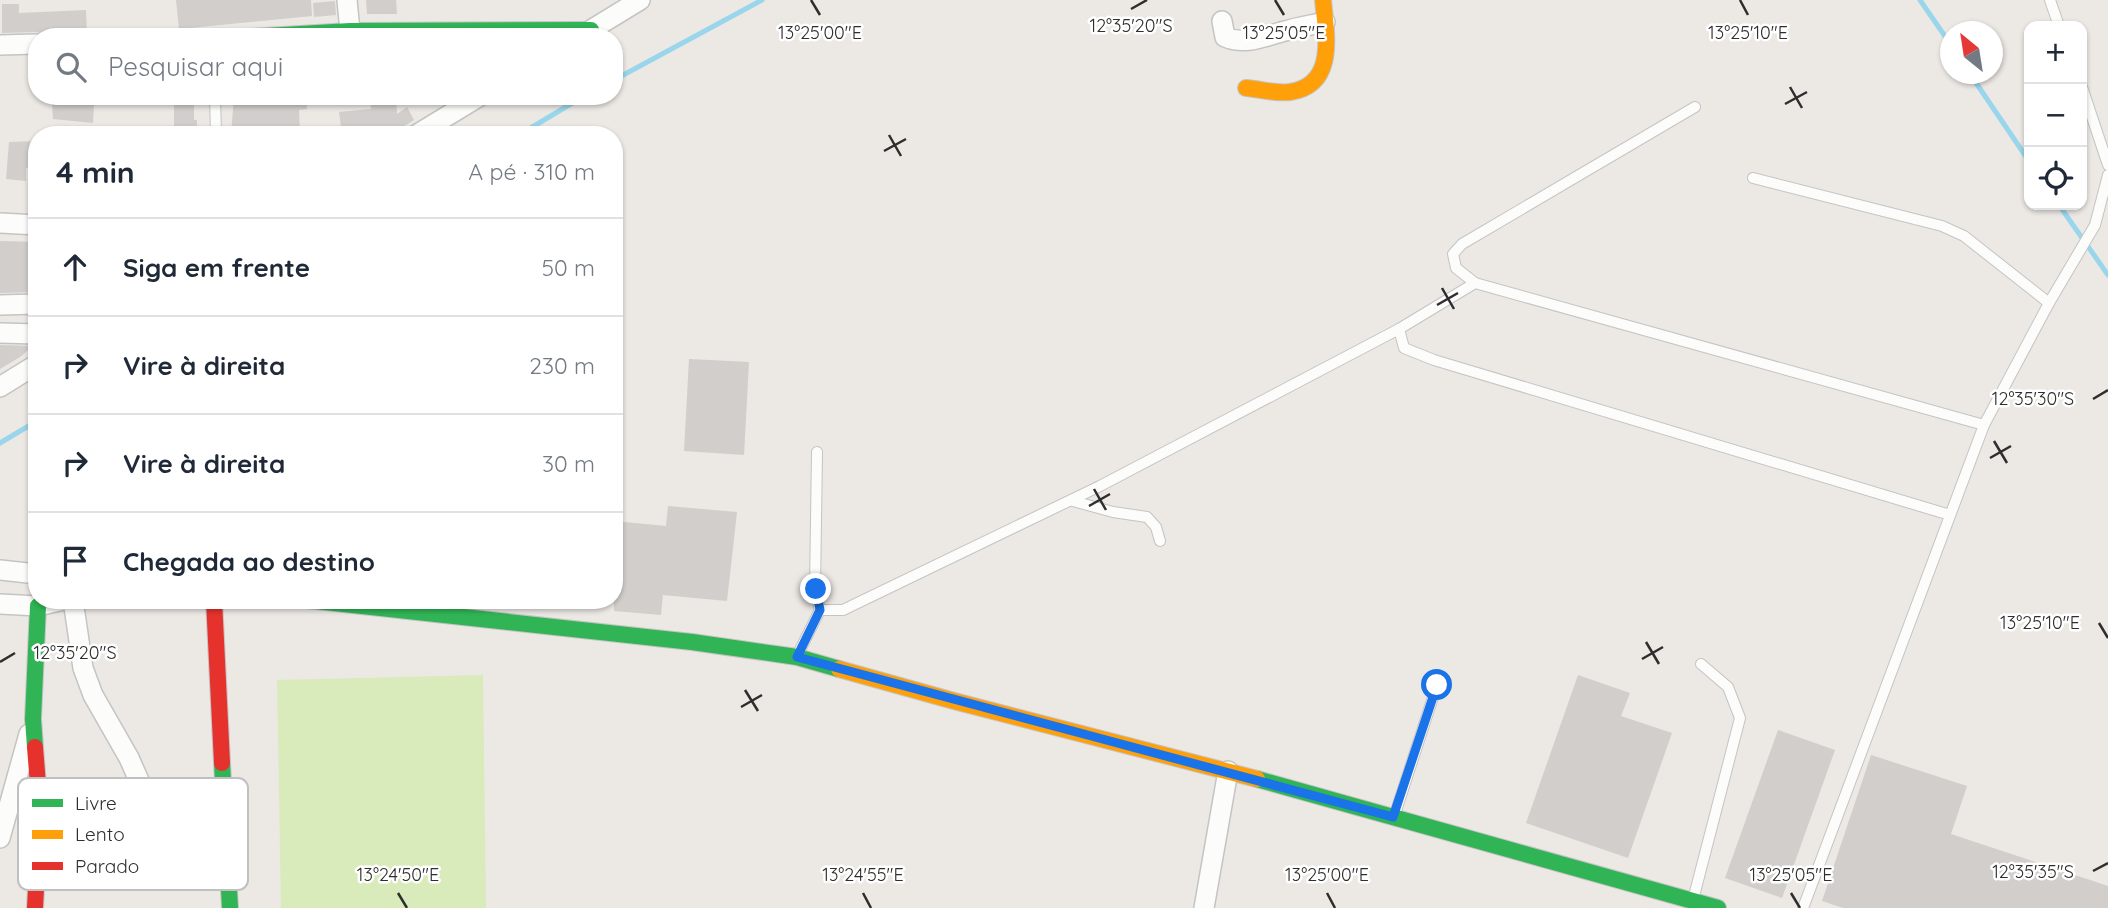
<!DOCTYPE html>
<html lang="pt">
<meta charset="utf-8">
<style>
:root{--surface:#fff;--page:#f6f6f7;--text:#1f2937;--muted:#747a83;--line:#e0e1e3}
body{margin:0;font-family:Quicksand,sans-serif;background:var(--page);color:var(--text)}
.controls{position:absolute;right:21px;top:21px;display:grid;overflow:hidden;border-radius:14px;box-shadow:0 2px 5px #0004}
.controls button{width:63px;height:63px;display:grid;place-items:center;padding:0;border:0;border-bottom:2px solid var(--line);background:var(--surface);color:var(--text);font:35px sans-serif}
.compass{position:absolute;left:1940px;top:21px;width:63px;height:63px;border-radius:50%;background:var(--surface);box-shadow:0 2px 5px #0004;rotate:330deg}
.stop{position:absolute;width:21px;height:21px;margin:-16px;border:5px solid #1a73e8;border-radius:50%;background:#fff}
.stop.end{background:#1a73e8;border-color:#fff;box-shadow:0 2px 7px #0008}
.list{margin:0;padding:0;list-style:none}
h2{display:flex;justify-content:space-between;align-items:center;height:91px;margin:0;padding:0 28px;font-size:30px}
h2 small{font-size:23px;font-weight:400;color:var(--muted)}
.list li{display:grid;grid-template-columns:46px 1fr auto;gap:21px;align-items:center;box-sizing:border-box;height:98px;padding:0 28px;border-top:2px solid var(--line)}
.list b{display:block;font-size:26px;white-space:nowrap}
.list em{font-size:23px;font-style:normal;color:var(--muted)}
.icon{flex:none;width:38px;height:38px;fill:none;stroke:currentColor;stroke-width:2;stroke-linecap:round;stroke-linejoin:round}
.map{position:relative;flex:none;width:2108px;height:908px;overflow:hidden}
.search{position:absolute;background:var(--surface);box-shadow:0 2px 5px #0004;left:28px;top:28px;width:595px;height:77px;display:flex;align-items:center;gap:18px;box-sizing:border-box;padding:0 24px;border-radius:28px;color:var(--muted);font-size:26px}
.panel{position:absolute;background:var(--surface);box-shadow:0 2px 5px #0004;left:28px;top:126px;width:595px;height:483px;border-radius:28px}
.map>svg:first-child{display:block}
.pitch{fill:#d9eabb}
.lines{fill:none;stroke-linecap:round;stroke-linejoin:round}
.stream{stroke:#99d6ec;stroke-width:5}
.building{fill:#d1cecb}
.lane-casing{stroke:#c5c4c5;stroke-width:12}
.street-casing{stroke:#c5c4c5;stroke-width:22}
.fast-casing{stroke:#c5c4c5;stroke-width:18}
.slow-casing{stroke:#c5c4c5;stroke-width:18}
.jam-casing{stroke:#c5c4c5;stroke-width:18}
.lane{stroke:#fcfcfb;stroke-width:10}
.street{stroke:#fcfcfb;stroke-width:19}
.fast{stroke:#30b455;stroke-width:16}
.slow{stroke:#ff9f0a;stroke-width:16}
.jam{stroke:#e5322d;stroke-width:16}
.route{stroke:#1a73e8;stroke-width:9}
.ticks{fill:none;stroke:#2e2e2e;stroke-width:2.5}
.key{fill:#fff;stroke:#c0c0c0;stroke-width:2}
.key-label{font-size:19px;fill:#2e2e2e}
.ticks-label{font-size:18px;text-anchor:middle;fill:#2e2e2e;stroke:#fff;stroke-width:5;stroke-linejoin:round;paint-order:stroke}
</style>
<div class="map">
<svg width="2108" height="908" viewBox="0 0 2108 908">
<rect width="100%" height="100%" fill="#ece8e4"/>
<polygon class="pitch" points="483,675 486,908 281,908 277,680"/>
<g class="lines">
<g class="stream">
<polyline points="1920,0 1951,45"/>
<polyline points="1970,74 2029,161"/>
<polyline points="614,80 762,0"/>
<polyline points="519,135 584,96"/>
<polyline points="2059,205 2108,275"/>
<polyline points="0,443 37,421"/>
</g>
</g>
<g class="building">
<polygon points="176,0 311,0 312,16 179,29"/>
<polygon points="366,0 396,0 397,14 367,14"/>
<polygon points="335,1 336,15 314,17 313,3"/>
<polygon points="2,4 19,4 19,13 86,10 87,34 45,35 37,32 2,33"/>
<polygon points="174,96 194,96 194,120 197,120 197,135 174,135"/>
<polygon points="234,96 260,96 260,98 306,96 307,109 299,110 300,135 231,135"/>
<polygon points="370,96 396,96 397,114 407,107 414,120 390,135 342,135 339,112 371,109"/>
<polygon points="52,103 94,104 93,123 53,119"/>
<polygon points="37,141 37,169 26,168 26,181 6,179 9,142"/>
<polygon points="0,241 37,242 37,292 0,293"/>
<polygon points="0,345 33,346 20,357 0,369"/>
<polygon points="689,359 749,362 744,455 684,451"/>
<polygon points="668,506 737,512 727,601 663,595 661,615 614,611 614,521 666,526"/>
<polygon points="1578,675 1630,693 1621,716 1672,733 1628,858 1526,823"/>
<polygon points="1778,730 1835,750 1782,898 1725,878"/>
<polygon points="1871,755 1967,786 1951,834 2108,886 2108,908 1843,908 1822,901"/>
</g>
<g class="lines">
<g class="lane-casing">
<g id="lane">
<polyline points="2050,0 2059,26"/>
<polyline points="2082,87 2108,165"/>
<polyline points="215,96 216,135"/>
<polyline points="1753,178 1942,226 1964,236 2049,303"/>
<polyline points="1475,283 1456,268 1453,254 1462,244 1695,107"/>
<polyline points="1399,329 1404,348 1434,360 1950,515"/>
<polyline points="1073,501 1113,512 1147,517 1156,527 1160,541"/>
<polyline points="820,610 843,610 1100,486 1399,329 1475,283 1984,425"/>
<polyline points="798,654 820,610 815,589 817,452"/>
<polyline points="1394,817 1437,685"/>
<polyline points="1693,900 1740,718 1728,687 1701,664"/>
<polyline points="1803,908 1984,425 2049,303 2095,225 2108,175"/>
</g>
</g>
<g class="street-casing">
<g id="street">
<polyline points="347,0 350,31"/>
<path d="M1222,21L1225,37C1246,46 1265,36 1285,31C1298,27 1312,25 1325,22"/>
<polyline points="581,36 640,0"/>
<polyline points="0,45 37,44"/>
<polyline points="416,135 480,96"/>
<polyline points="0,223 37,225"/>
<polyline points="0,305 37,304"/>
<polyline points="0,333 37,334"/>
<polyline points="0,387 37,364"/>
<polyline points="0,570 37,574"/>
<polyline points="73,600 83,668 93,695 129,758 160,828 170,863"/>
<polyline points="0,604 38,606 64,600"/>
<polyline points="0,838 29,734"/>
<polyline points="1204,908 1228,771"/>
</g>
</g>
<g class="fast-casing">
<g id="fast">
<polyline points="251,37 350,31 591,30"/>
<polyline points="307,600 692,642 797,657 839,669"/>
<polyline points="35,747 33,719 38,606"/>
<polyline points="222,763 230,908"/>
<polyline points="1257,779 1718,908"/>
</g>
</g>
<g class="slow-casing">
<g id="slow">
<path d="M1246,88C1260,89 1276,94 1290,92C1337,85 1326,34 1323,0"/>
<polyline points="839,669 954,701 1257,779"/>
</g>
</g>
<g class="jam-casing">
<g id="jam">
<polyline points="214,600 222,763"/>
<polyline points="35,908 40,810 35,747"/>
</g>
</g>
<use href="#lane" class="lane"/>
<use href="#street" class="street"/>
<use href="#fast" class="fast"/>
<use href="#slow" class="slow"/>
<use href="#jam" class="jam"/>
</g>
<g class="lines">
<path class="route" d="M816,589L820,610L797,657C995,712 1195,762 1393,817L1437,685"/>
</g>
<path class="ticks" d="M811,0L820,15M1275,0L1284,15M1740,0L1748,15M1131,9L1147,0M1790,87L1802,108M1785,104L1807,92M889,135L901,156M884,151L906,139M1442,288L1454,309M1437,305L1458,293M2093,399L2108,390M1994,441L2007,463M1990,458L2011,446M1094,489L1106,510M1089,506L1110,494M2099,623L2108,638M1646,642L1659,664M1642,659L1663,647M0,662L15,653M745,690L758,711M741,707L762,695M2093,871L2108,863M398,893L407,908M863,893L871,908M1327,893L1335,908M1791,893L1800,908"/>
<rect x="18" y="778" width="230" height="112" rx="10" class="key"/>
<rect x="32" y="799" width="31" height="8" fill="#30b455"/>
<rect x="32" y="830" width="31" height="9" fill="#ff9f0a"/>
<rect x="32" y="862" width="31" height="8" fill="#e5322d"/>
<g class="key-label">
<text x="75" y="810">Livre</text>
<text x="75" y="841">Lento</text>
<text x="75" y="873">Parado</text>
</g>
<g class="ticks-label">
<text x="1131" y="32">12°35'20"S</text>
<text x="820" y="39">13°25'00"E</text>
<text x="1284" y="39">13°25'05"E</text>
<text x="1748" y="39">13°25'10"E</text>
<text x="2033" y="405">12°35'30"S</text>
<text x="2040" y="629">13°25'10"E</text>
<text x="75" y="659">12°35'20"S</text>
<text x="2033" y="878">12°35'35"S</text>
<text x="398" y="881">13°24'50"E</text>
<text x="863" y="881">13°24'55"E</text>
<text x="1327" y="881">13°25'00"E</text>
<text x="1791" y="881">13°25'05"E</text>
</g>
</svg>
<div class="controls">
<button>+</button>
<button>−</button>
<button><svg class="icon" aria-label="locate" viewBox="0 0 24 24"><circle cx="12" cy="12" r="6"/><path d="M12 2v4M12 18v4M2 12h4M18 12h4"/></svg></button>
</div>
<svg class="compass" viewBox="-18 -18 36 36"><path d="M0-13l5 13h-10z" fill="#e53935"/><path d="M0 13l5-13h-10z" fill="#747a83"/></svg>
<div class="stop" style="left:1437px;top:685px"></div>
<div class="stop end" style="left:816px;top:589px"></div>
<div class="search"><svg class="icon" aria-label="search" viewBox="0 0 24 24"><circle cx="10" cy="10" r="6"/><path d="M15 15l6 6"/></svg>Pesquisar aqui</div>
<section class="panel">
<h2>4 min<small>A pé · 310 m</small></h2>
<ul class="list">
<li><svg class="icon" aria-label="ahead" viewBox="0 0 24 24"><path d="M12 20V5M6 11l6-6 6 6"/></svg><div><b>Siga em frente</b></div><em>50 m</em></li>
<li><svg class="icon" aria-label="right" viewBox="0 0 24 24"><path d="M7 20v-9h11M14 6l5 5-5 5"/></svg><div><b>Vire à direita</b></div><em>230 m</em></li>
<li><svg class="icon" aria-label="right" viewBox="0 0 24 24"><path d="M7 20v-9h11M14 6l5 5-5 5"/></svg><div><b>Vire à direita</b></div><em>30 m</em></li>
<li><svg class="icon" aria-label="arrive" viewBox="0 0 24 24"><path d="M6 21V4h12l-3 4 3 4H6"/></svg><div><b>Chegada ao destino</b></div></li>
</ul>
</section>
</div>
